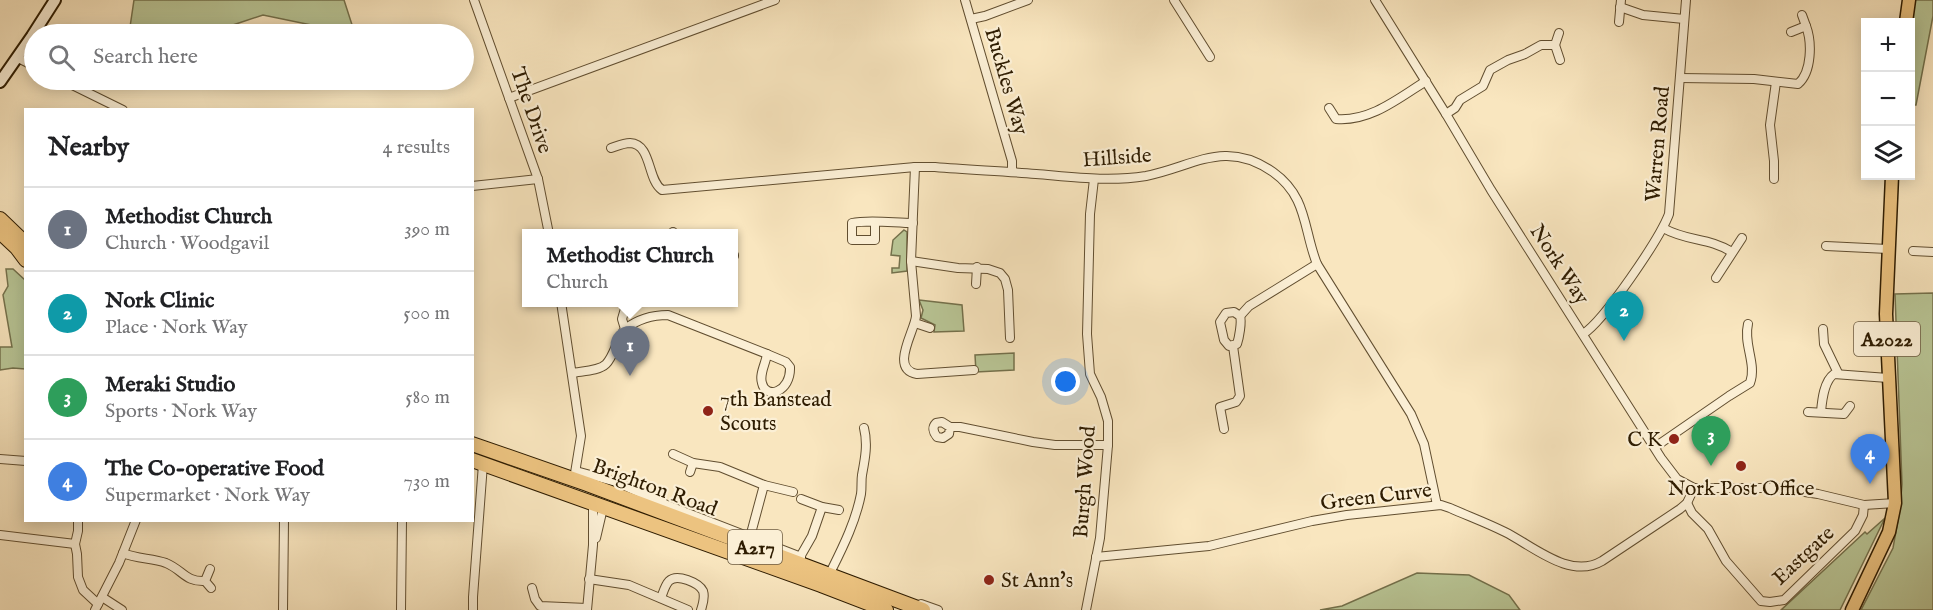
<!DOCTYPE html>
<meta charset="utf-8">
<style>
:root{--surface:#fff;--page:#f2f2f2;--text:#202124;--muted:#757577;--line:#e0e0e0;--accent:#0f766e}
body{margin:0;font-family:"IM FELL English",serif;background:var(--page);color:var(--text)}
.controls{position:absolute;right:18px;top:18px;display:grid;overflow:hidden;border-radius:0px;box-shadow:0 3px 15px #0003}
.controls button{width:54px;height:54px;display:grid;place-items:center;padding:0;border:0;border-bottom:2px solid var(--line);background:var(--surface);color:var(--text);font:30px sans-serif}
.you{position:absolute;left:1066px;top:382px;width:21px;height:21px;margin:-15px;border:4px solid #fff;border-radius:50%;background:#1a73e8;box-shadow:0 0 0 9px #1a73e833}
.badge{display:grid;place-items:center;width:39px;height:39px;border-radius:50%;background:var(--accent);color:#fff;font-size:20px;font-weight:700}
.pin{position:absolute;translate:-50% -50px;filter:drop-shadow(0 2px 3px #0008)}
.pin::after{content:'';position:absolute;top:32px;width:21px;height:18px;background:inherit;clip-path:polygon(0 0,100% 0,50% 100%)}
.popup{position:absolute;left:522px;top:229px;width:216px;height:78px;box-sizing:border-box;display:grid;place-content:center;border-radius:0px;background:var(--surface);filter:drop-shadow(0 2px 4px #0005);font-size:20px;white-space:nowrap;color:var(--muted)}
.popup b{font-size:22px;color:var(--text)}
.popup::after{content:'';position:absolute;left:50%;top:100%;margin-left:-12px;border:12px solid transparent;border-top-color:var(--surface)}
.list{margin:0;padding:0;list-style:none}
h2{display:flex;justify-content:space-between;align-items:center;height:78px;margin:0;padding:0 24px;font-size:26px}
h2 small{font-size:20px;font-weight:400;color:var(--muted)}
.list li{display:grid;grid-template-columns:39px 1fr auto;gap:18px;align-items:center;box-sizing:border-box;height:84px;padding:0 24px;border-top:2px solid var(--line)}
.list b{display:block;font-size:22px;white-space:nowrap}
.list p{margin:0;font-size:20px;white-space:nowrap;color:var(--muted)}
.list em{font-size:20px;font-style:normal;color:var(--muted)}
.icon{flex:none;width:33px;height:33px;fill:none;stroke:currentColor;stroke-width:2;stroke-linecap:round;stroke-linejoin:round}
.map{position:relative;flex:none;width:1933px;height:610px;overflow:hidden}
.search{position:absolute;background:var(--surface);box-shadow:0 3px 15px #0003;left:24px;top:24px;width:450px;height:66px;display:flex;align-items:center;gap:15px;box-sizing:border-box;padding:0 21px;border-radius:33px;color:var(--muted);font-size:22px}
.panel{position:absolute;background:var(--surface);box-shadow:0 3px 15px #0003;left:24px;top:108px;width:450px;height:414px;border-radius:0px}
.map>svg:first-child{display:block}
.green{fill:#b9c696;stroke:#74714c;stroke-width:1.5}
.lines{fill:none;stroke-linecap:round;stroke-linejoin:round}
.street-casing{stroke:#614e30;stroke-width:10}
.secondary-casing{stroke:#2e1c01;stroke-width:14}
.primary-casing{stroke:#2e1c01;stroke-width:15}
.highway-casing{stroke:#2e1c01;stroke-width:16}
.street{stroke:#fbefd5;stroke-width:8}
.secondary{stroke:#fbefd5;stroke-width:10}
.primary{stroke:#ecc380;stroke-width:12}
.highway{stroke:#ecc380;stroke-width:14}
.poi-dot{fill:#8f2418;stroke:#fbefd5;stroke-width:2}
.labels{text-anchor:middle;stroke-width:4.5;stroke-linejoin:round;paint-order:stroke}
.shield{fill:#fbefd5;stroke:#6c5b41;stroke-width:1.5}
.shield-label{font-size:20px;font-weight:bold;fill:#2e1c01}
.street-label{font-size:21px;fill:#2e1c01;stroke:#fbefd5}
.poi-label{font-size:21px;fill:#2e1c01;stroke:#fbefd5;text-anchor:start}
</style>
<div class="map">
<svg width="1933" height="610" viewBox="0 0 1933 610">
<rect width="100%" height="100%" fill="#f9e6bf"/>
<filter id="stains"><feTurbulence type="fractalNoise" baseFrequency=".00333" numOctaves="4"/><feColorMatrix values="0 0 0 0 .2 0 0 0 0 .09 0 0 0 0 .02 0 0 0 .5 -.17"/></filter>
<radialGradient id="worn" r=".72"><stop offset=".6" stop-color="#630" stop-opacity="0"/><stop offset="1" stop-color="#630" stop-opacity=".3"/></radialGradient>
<g class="green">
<polygon points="134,0 344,0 355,34 263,15 230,26 225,34 144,34 130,27"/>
<polygon points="1913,0 1933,0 1933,16 1916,105 1911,105 1910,22"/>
<polygon points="904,230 907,232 907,271 892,273 892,268 899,268 900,256 891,255 893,240"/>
<polygon points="6,269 13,269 25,280 25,369 13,368 0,370 0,347 12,347 3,295 8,286"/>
<polygon points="1933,293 1933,610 1861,610 1893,548 1900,509 1902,484 1895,294"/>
<polygon points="919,300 962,305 964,331 934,332 935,325 921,318 923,310"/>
<polygon points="1014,353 1014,370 976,372 975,355"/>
<polygon points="1885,518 1840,610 1781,610 1865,532 1867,534"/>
<polygon points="1417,573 1469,575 1509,595 1520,610 1320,610 1342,606"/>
</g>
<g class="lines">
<g class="street-casing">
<g id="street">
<polyline points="474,0 538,179 549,234"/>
<polyline points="965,0 1012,161 1012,172"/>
<polyline points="1174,0 1210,57"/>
<polyline points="1375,0 1446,114 1491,190 1661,458 1677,479 1694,488 1779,488 1818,494 1864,505 1895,503"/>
<polyline points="1620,7 1643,15 1684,19"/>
<polyline points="1802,15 1806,26"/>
<polyline points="971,19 985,16 1028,0"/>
<polyline points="1619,22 1621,0"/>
<polyline points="1555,45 1560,60"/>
<polyline points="18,58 34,66"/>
<path d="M1680,78L1754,79L1798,84C1812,72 1812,42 1806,26L1791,32"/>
<polyline points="62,80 123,110"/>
<polyline points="509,98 775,0"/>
<path d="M1329,108L1336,119C1370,122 1399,98 1426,81"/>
<polyline points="1446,114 1455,108 1460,100 1483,86 1490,70 1508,60 1525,54 1541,45 1555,45 1559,33"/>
<path d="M611,148C617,146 624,143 630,143C652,144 647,180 662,190L915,167H935C969,170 1003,171 1036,174C1073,177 1109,182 1146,176C1193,167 1225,138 1273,172C1308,197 1303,229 1317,264L1411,414L1424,444L1437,505"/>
<path d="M915,167L911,261L916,316C915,331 889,369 917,374L974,370"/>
<polyline points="1774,179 1774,161 1770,125 1776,82"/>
<polyline points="472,186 538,179"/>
<path d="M875,222V240H852V223C869,219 895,223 913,223"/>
<path d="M1663,228C1688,242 1708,237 1732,252"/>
<polyline points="673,234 673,232"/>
<polyline points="1826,246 1888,249"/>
<polyline points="1913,251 1933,252"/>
<polyline points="734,256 734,255"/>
<polyline points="911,261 958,268 988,269 1000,273 1005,279 1008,290 1010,338"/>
<polyline points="1716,278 1742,238"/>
<polyline points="976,284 977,267"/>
<polyline points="561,302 581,436 575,473"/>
<path d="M1234,312L1240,316C1242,322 1239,338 1237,344L1229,346L1224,340L1220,322L1226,313Z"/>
<polyline points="1240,316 1249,306 1317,264"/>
<polyline points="915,323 930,328"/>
<path d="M625,329C638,319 651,315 668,315L767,354"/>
<polyline points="1823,329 1824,344 1838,373"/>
<path d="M1583,334C1604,321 1660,238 1669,214L1686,0"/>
<path d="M767,354L786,362L790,367C791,392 766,400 762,383C759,374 766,363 767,354Z"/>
<path d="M572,373C582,371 599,371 606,364C614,356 617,339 625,329L622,319L627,302"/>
<polyline points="1808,412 1844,414 1850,406"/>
<path d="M1821,412C1822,400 1824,381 1834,374L1888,378"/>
<path d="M950,427L949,434L943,438L937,437C933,432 932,427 936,423L942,422L950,427H960L1033,442L1055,445H1108"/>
<polyline points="1224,429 1220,407 1236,402 1240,396 1233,346"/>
<path d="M1655,447L1729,396L1750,383C1757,364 1743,344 1748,324"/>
<polyline points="673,454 693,463 720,467 764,485 793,492"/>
<polyline points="0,459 26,461"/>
<polyline points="576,471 616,482 667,505 801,557"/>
<polyline points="690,472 693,463"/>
<polyline points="801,499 822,507 839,510"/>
<polyline points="1687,503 1692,513 1708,529 1726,561 1761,601 1770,602 1784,600 1855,531 1863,515 1864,505"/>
<polyline points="78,520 78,531 75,544 77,554 78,577 83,590 98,604"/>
<polyline points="0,535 75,544"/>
<polyline points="750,537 764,485"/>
<polyline points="596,538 603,508"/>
<path d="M123,553C137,559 152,558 166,563C183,570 185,582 205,581"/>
<polyline points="800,557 812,536 822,507"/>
<path d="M1096,557L1209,546L1312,521L1347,515L1441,505L1450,508C1468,516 1487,523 1505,532C1533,546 1570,580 1602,561L1680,509L1687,503L1694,488"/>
<polyline points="210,569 205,581 211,588"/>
<path d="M832,569C844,545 856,520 861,494C862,487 861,481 862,475C865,459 868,444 864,428"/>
<polyline points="589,579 629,585 688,610"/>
<polyline points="532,588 535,599 540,606 587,608"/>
<polyline points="102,597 122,610"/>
<path d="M661,598C663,593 665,585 669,581C677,573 699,583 703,591C705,597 703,604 701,610"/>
<polyline points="921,604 938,610"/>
<polyline points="95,610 119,563 136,520"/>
<polyline points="283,610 284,520"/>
<polyline points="401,610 402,520"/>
<polyline points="473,610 473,597 483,464"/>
<polyline points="587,610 593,545 593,504"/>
<polyline points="1086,610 1100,538 1108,445 1108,421 1101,397 1090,374 1087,334 1090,214 1094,179"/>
</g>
</g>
<g class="secondary-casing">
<polyline id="secondary" points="0,82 32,36 55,0"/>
</g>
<g class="primary-casing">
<g id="primary">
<polyline points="1906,22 1909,0"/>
<polyline points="1852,610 1889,532 1895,503 1886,314 1892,176"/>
</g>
</g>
<g class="highway-casing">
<g id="highway">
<polyline points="0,219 26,244"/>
<polyline points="0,232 17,248 26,260"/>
<polyline points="472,444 587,484 923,610"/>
<polyline points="472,460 821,585 886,610"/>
</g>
</g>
<use href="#street" class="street"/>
<use href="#secondary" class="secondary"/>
<use href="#primary" class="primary"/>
<use href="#highway" class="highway"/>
</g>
<g class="poi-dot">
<circle cx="708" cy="411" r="6"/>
<circle cx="1674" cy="439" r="6"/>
<circle cx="1741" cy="466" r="6"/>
<circle cx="989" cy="580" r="6"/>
</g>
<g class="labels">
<g class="shield">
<rect x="1854" y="322" width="66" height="34" rx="4.5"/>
<rect x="728" y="530" width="54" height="34" rx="4.5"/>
</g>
<g class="shield-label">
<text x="1887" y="346">A2022</text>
<text x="755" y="554">A217</text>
</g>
<g class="street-label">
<text transform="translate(1007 81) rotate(74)" y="7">Buckles Way</text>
<text transform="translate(532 110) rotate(71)" y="7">The Drive</text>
<text transform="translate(1657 144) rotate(-85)" y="7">Warren Road</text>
<text transform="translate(1117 157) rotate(-4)" y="7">Hillside</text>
<text transform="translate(1560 264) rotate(57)" y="7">Nork Way</text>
<text transform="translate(1084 482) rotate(-86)" y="7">Burgh Wood</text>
<text transform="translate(655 487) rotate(20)" y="7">Brighton Road</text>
<text transform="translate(1376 496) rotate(-7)" y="7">Green Curve</text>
<text transform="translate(1803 555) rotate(-43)" y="7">Eastgate</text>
</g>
<g class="poi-label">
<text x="720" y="406">7th Banstead<tspan x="720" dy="24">Scouts</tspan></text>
<text x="1662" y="446" text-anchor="end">C K</text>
<text x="1741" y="495" text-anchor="middle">Nork Post Office</text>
<text x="1001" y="587">St Ann's</text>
</g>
</g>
<rect width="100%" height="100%" filter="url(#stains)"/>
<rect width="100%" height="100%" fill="url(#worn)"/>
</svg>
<div class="controls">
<button>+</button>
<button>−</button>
<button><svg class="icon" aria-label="layers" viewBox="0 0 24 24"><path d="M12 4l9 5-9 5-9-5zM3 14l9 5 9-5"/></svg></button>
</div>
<div class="you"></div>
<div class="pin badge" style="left:630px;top:376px;background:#6b7280">1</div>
<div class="popup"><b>Methodist Church</b>Church</div>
<div class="pin badge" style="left:1624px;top:341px;background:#0f9aa8">2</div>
<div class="pin badge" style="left:1711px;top:466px;background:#2e9e5b">3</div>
<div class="pin badge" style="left:1870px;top:484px;background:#3f7fe0">4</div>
<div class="search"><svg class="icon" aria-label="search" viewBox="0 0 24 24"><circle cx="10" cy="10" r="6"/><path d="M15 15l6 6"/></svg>Search here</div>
<section class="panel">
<h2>Nearby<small>4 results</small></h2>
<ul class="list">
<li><span class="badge" style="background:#6b7280">1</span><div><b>Methodist Church</b><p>Church · Woodgavil</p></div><em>390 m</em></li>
<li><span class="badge" style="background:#0f9aa8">2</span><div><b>Nork Clinic</b><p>Place · Nork Way</p></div><em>500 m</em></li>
<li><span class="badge" style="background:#2e9e5b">3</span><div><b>Meraki Studio</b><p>Sports · Nork Way</p></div><em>580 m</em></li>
<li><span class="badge" style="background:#3f7fe0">4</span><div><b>The Co-operative Food</b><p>Supermarket · Nork Way</p></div><em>730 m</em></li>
</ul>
</section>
</div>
